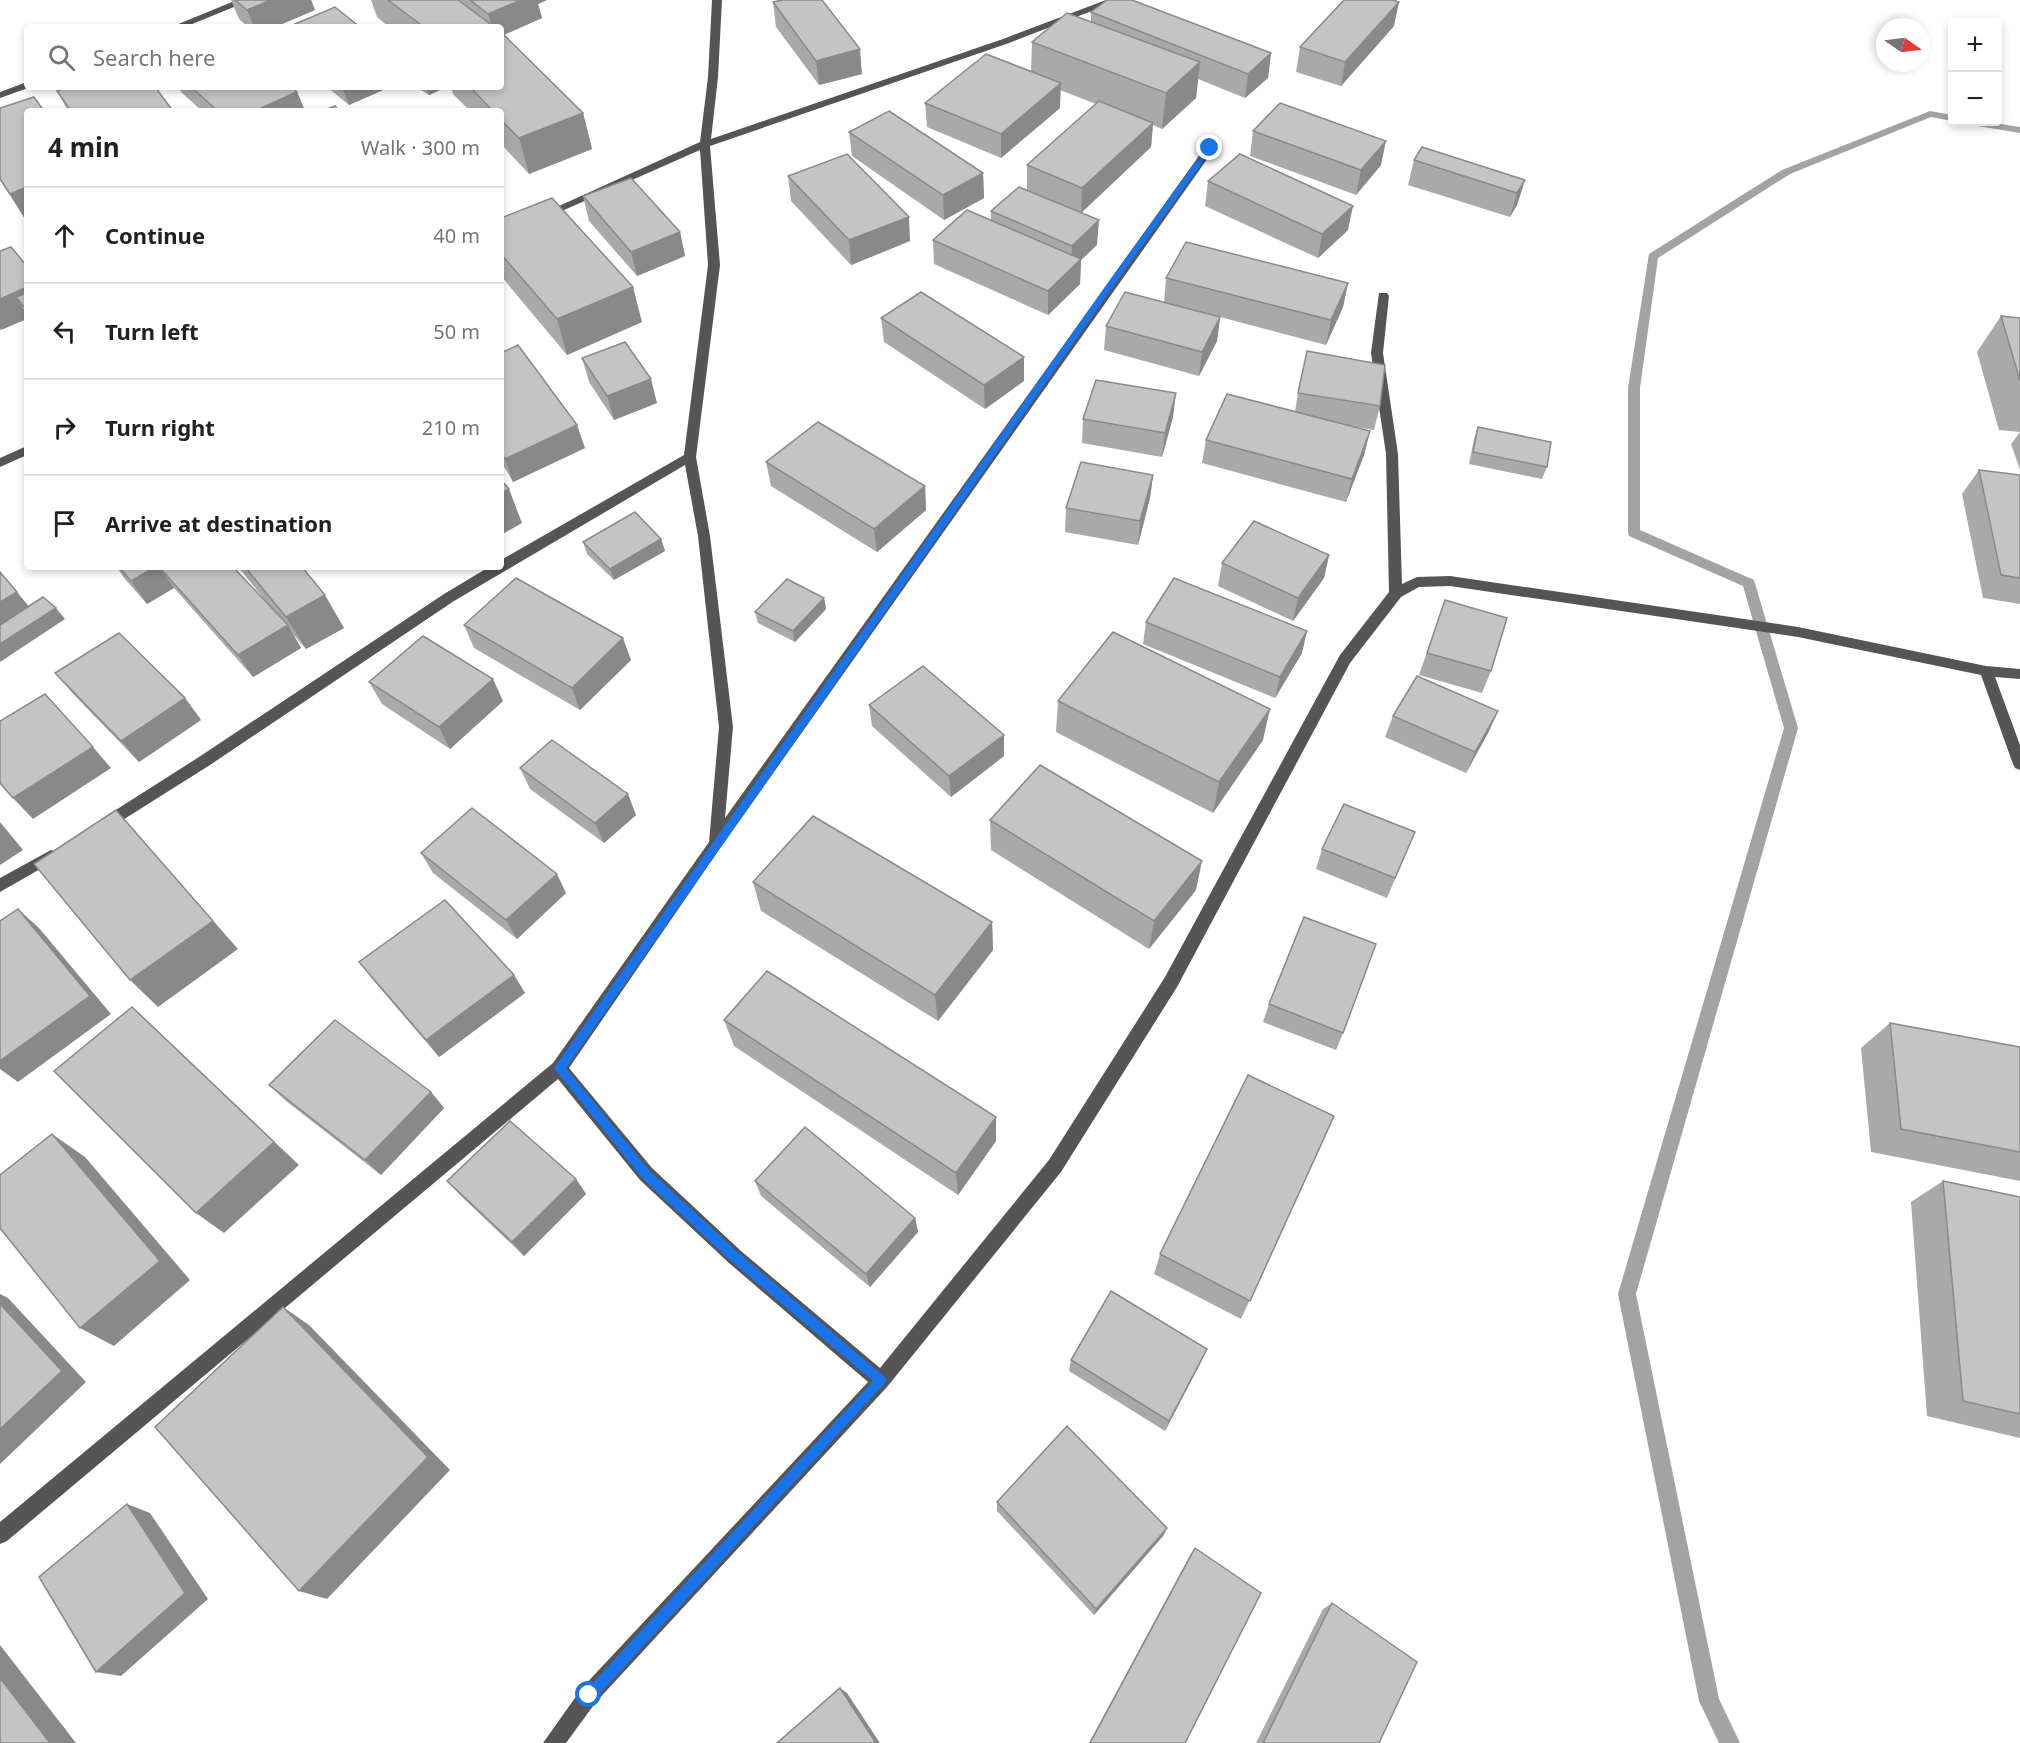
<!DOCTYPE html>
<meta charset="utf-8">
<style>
:root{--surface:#fff;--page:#f6f6f6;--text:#202124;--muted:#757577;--line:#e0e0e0}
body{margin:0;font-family:"Noto Sans",sans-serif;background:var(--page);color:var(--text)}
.controls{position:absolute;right:18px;top:18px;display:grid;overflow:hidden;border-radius:6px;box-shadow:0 3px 9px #0003}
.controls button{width:54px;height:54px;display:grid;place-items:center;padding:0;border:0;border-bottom:2px solid var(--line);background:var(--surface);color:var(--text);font:30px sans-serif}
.compass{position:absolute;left:1876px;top:18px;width:54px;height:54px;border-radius:50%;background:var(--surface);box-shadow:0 3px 9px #0003;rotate:104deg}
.stop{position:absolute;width:18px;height:18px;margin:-14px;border:4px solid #1a73e8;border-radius:50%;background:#fff}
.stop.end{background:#1a73e8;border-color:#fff;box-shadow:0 2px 6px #0008}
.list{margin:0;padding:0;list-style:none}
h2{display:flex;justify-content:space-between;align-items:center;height:78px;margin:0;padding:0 24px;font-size:26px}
h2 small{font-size:20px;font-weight:400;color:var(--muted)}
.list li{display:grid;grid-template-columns:39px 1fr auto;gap:18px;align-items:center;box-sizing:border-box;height:96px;padding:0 24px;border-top:2px solid var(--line)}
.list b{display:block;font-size:22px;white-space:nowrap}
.list em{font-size:20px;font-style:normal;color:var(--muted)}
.icon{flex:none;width:33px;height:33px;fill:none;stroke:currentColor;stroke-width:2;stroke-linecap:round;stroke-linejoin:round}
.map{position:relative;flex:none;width:2020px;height:1743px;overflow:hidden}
.search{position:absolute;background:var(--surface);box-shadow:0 3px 9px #0003;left:24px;top:24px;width:480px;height:66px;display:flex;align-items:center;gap:15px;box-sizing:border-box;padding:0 21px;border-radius:6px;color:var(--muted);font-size:22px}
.panel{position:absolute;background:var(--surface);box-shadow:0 3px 9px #0003;left:24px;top:108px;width:480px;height:462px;border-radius:6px}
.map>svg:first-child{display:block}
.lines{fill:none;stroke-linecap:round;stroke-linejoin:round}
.stream{fill:#a3a3a3;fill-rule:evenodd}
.minor{fill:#555;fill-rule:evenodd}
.wall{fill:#a9a9a9}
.shaded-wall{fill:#898989}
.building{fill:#c4c4c4;stroke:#898989;stroke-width:1.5}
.route{fill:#1a73e8}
</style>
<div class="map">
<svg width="2020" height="1743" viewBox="0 0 2020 1743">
<rect width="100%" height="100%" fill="#fff"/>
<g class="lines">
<g class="stream">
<polygon points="1930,111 1952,115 1952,121 1931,117 1790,174 1658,258 1640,388 1640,530 1754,580 1798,728 1636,1294 1719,1699 1740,1743 1719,1743 1699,1701 1618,1294 1784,728 1743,586 1629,536 1628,533 1628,388 1649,254 1782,170"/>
<polygon points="1967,122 1988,122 2020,127 2020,133 1972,125"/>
</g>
<g class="minor">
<polygon points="237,0 251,0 185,27 171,27"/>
<polygon points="712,0 722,0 718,77 711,139 1003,39 1106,0 1120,0 1009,43 710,146 720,265 696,457 710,536 733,727 725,818 1206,146 1215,148 721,847 569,1068 652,1168 741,1251 880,1368 1049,1160 1165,977 1340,655 1389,592 1386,454 1371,353 1379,293 1387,293 1389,296 1383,353 1398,454 1402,584 1417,577 1450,576 1798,627 1986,666 2020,669 2020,679 1995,677 2020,745 2020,770 2015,768 2013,764 1981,675 1798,637 1450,586 1419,587 1401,597 1350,663 1177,987 1061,1172 887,1387 596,1702 566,1743 543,1743 582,1688 868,1382 729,1263 640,1180 558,1079 7,1541 0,1544 0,1522 553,1063 709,842 719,727 698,536 685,465 454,601 210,765 110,828 100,828 98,824 100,820 199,757 444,594 489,567 501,567 501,560 684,455 708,265 700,150 546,218 538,218 537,216 700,142 708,77"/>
<polygon points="27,82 27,87 31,87 0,98 0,92"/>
<polygon points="27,446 27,455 0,467 0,458"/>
<polygon points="51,850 56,852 58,856 56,860 0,892 0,878"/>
</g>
</g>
<g class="wall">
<polygon points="231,0 311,0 315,10 275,27 248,27 239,19"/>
<polygon points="371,0 547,0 538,4 542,18 504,35 583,113 592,149 529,174 501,144 501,111 470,111 453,94 451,87 501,87 501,27 389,27 377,17"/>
<polygon points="773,2 862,74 819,85 776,27"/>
<polygon points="1091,12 1271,53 1268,78 1245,98 1198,79 1196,98 1162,129 1153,125 1151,147 1081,213 1027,190 1027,165 1096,104 1060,90 1060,108 1001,158 927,127 925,103 1031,72 1032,42 1091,22"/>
<polygon points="1394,26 1341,86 1296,72 1300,47"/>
<polygon points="179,87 291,87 297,92 305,111 202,111 181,92"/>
<polygon points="327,87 390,87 349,105"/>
<polygon points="416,87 447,87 429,95"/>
<polygon points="57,91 173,111 68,111"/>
<polygon points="0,108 27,111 27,222 0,180"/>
<polygon points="1253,131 1381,165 1356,195 1250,156"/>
<polygon points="849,132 983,173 984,198 944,220 852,156"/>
<polygon points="1414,160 1525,180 1517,205 1510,217 1408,185"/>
<polygon points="788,176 910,241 851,265 791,201"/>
<polygon points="1208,181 1348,230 1318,258 1205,206"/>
<polygon points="583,196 680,232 685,256 637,276 589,221"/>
<polygon points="991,211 1097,245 1081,260 1080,284 1048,315 934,264 933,240 991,220"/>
<polygon points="501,218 642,322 567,355 501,276"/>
<polygon points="1166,278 1348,283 1343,307 1326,345 1220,317 1217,341 1199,376 1104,350 1106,326 1164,302"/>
<polygon points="2001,316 2020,318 2020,470 2011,444 2020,432 1999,430 1977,352"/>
<polygon points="881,318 1024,381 985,409 884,342"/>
<polygon points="501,353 585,448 513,482 506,470 501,463"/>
<polygon points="582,358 657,403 614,420 589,382"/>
<polygon points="1298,393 1380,406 1374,430 1351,426 1370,431 1364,455 1346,502 1202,463 1206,440 1295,412"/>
<polygon points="1173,417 1162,457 1082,443 1083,419"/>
<polygon points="1478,427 1547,467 1542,479 1469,464 1474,439"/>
<polygon points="766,462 925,486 926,510 877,552 771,486"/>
<polygon points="1979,470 2020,475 2020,604 1983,598 1962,494"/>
<polygon points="1153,475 1150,498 1138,545 1065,532 1066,508"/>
<polygon points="661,539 665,551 614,580 587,554 583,542"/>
<polygon points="1329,555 1324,578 1293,621 1218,586 1222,563"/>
<polygon points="117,567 233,567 274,611 238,567 302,567 344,628 306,649 292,633 301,648 253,677 174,588 147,604 124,578"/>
<polygon points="824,598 826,609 795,642 758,623 755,612"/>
<polygon points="1445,600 1491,671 1482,693 1419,675"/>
<polygon points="1146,622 1302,653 1275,698 1143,644"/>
<polygon points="464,625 631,660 580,710 474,648"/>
<polygon points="55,673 185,698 201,720 139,762 74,695"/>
<polygon points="369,682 503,701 450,749 382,704"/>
<polygon points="1058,701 1263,740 1213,813 1056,732"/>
<polygon points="869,705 1004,756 951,797 872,726"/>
<polygon points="1498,711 1488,733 1466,773 1385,737 1393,716"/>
<polygon points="520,768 636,815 604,843 530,789"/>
<polygon points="990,820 1196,890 1149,949 991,850"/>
<polygon points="1415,832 1387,898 1316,869 1322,849"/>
<polygon points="421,853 566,893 517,939 433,873"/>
<polygon points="753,882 992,922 993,950 938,1021 761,911"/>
<polygon points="359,962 514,975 525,993 439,1057 373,980"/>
<polygon points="1269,1004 1343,1033 1336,1050 1263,1022"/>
<polygon points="724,1020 996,1141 958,1195 734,1046"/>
<polygon points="1890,1023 2020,1047 2020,1181 1871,1152 1861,1048"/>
<polygon points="269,1085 431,1092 444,1108 381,1175 286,1101"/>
<polygon points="1334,1116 1241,1319 1154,1274 1160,1254"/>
<polygon points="576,1179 586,1194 524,1256 461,1196 447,1181"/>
<polygon points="755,1181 915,1218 918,1232 870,1287 761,1196"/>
<polygon points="1943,1181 2020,1197 2020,1438 1927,1416 1911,1202"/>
<polygon points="1207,1349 1202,1360 1165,1431 1069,1371 1071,1360"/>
<polygon points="997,1502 1167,1528 1163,1536 1094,1615 997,1511"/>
<polygon points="1195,1548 1185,1743 1089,1743 1190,1555"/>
<polygon points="1332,1603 1379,1743 1256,1743 1323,1609"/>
</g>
<g class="shaded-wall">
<polygon points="271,0 311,0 315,10 275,27 254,27 247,10"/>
<polygon points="521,0 547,0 538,4 542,18 501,36 501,27 490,27 492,26 488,14"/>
<polygon points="1399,2 1394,26 1341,86 1345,62"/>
<polygon points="860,49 862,74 819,85 816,61"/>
<polygon points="1271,53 1268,78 1245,98 1248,74"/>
<polygon points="1200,62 1196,98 1162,129 1166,93"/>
<polygon points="1061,83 1060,108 1001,158 1001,134"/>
<polygon points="342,87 390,87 349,105"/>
<polygon points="426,87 447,87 429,95"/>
<polygon points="297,92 305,111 254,111"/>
<polygon points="583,113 592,149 529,174 519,138"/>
<polygon points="1153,123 1151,147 1081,213 1082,188"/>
<polygon points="1386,141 1381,165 1356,195 1361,170"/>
<polygon points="983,173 984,198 944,220 943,195"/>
<polygon points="1525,180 1517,205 1510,217 1517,193"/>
<polygon points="27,187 27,222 10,194"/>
<polygon points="1353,206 1348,230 1318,258 1322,234"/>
<polygon points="909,217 910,241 851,265 849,240"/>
<polygon points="1099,220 1097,245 1081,260 1080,284 1048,315 1048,291 1071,269 1072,246"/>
<polygon points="680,232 685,256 637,276 631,252"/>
<polygon points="1348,283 1343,307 1326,345 1331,320"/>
<polygon points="27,287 27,311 16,297 27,314 27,319 1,330 0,329 0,299"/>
<polygon points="633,287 642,322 567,355 557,319"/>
<polygon points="1220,317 1217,341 1199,376 1202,352"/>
<polygon points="1024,357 1024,381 985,409 984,385"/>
<polygon points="651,379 657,403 614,420 607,396"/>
<polygon points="1176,393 1173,417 1162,457 1165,433"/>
<polygon points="577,425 585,448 513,482 505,459"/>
<polygon points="1370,431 1364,455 1346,502 1352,479"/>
<polygon points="1153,475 1150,498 1138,545 1140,521"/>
<polygon points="925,486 926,510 877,552 874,529"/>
<polygon points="509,489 522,523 501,535 501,493"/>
<polygon points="661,539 665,551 614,580 610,569"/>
<polygon points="1329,555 1324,578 1293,621 1298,598"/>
<polygon points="155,567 159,567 174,588 147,604 131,581"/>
<polygon points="17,592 36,615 0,635 0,602"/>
<polygon points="325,595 344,628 306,649 286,617"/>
<polygon points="824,598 826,609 795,642 793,631"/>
<polygon points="56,608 65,619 0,662 0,644"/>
<polygon points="288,625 301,648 253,677 238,655"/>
<polygon points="1307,631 1302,653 1275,698 1280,677"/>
<polygon points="623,638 631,660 580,710 572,688"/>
<polygon points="493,679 503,701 450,749 439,727"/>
<polygon points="185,698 201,720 139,762 121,741"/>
<polygon points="1270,709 1263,740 1213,813 1219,782"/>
<polygon points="1498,711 1488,733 1466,773 1475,752"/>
<polygon points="1004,735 1004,756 951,797 949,776"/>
<polygon points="93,747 111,768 33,819 13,798"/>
<polygon points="628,794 636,815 604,843 595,823"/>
<polygon points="116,810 238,949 158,1007 130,980"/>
<polygon points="0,822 23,850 0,865"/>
<polygon points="1202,861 1196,890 1149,949 1154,921"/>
<polygon points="557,874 566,893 517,939 506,920"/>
<polygon points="18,909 39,928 111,1014 18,1082 0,1069 0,1061"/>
<polygon points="992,922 993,950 938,1021 935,995"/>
<polygon points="514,975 525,993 439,1057 426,1040"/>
<polygon points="132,1007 299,1165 224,1233 196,1213"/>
<polygon points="431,1092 444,1108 381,1175 365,1160"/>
<polygon points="996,1117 996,1141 958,1195 956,1173"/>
<polygon points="52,1134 85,1157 190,1280 114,1346 80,1328"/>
<polygon points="576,1179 586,1194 524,1256 512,1242"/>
<polygon points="915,1218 918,1232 870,1287 866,1274"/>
<polygon points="0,1294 8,1298 86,1382 0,1464"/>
<polygon points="283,1307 309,1325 450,1470 327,1599 299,1591"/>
<polygon points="1207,1349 1202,1360 1165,1431 1169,1421"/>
<polygon points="127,1504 150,1513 208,1599 121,1676 96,1672"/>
<polygon points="1167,1528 1163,1536 1094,1615 1096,1609"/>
<polygon points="0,1645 76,1743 50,1743 0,1678"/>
<polygon points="840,1688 847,1693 880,1743 876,1743"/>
</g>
<g class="building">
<polygon points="235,0 271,0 247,10"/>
<polygon points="388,0 458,0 493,26 490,27 424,27"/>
<polygon points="470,0 521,0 488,14"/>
<polygon points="782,0 822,0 860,49 816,61 773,2"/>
<polygon points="1107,0 1132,0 1271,53 1248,74 1091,12"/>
<polygon points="1344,0 1393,0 1399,2 1345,62 1300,47"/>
<polygon points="335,7 360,27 288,27"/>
<polygon points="1067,13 1200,62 1166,93 1032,42"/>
<polygon points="504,35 583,113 519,138 501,120 501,111 493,111 470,87 501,87 501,36"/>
<polygon points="986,54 1061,83 1001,134 925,103"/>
<polygon points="70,87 155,87 173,111 71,111 57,91"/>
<polygon points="191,87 291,87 297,92 254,111 218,111"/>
<polygon points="34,97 44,111 27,111 27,187 10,194 0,179 0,108"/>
<polygon points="1099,101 1153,123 1082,188 1027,165"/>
<polygon points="1280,103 1386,141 1361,170 1253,131"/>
<polygon points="335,106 339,111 322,111"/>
<polygon points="889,111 983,173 943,195 849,132"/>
<polygon points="1422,147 1525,180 1517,193 1414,160"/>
<polygon points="847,154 909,217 849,240 788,176"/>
<polygon points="1240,154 1353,206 1322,234 1208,181"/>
<polygon points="631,178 680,232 631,252 583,196"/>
<polygon points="1019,187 1099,220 1072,246 991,211"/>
<polygon points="552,198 633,287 557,319 501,254 501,218"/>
<polygon points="967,210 1081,259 1048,291 933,240"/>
<polygon points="1186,242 1348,283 1331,320 1166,278"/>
<polygon points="11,247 27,266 27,287 0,299 0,251"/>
<polygon points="921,292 1024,357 984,385 881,318"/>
<polygon points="1125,292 1220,317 1202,352 1106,326"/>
<polygon points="27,293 27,311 16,297"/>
<polygon points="2001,316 2020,318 2020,381"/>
<polygon points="625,342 651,379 607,396 582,358"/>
<polygon points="518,345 577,425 505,459 501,452 501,353"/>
<polygon points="1307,351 1385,365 1380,406 1298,393"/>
<polygon points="1096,380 1176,393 1165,433 1083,419"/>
<polygon points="1227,394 1370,431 1352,479 1206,440"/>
<polygon points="818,422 925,486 874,529 766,462"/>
<polygon points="1478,427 1551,442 1547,467 1473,452"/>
<polygon points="1081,462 1153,475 1140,521 1066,508"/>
<polygon points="1979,470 2020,475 2020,578 2001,575"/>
<polygon points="501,480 509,489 501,493"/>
<polygon points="635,512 661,539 610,569 583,542"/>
<polygon points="1254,521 1329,555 1298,598 1222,563"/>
<polygon points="119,567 155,567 131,581"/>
<polygon points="159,567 233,567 288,625 238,655"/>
<polygon points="245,567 302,567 325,595 286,617"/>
<polygon points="0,572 17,592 0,602"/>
<polygon points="516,578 623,638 572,688 464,625"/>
<polygon points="1174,578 1307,631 1280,677 1146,622"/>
<polygon points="787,579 824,598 793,631 755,612"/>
<polygon points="43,597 56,608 0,644 0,625"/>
<polygon points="1445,600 1507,618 1491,671 1427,653"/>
<polygon points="1113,632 1270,709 1219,782 1058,701"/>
<polygon points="119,633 185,698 121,741 55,673"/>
<polygon points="423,636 493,679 439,727 369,682"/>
<polygon points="923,666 1004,735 949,776 869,705"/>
<polygon points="1417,676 1498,711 1475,752 1393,716"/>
<polygon points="45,694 93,747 13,798 0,783 0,721"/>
<polygon points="552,740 628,794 595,823 520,768"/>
<polygon points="1040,765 1202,861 1154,921 990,820"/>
<polygon points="1344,804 1415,832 1395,878 1322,849"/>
<polygon points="472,808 557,874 506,920 421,853"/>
<polygon points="116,810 213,921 130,980 34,864"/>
<polygon points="813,816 992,922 935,995 753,882"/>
<polygon points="445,900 514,975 426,1040 359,962"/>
<polygon points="18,909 90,996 0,1061 0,921"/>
<polygon points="1304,917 1376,944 1343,1033 1269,1004"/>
<polygon points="767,971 996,1117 956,1173 724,1020"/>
<polygon points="132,1007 274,1142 196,1213 54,1071"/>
<polygon points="335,1020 431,1092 365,1160 269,1085"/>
<polygon points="1890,1023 2020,1047 2020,1152 1901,1129"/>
<polygon points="1248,1075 1334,1116 1250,1301 1160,1254"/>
<polygon points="510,1121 576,1179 512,1242 447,1181"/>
<polygon points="805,1127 915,1218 866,1274 755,1181"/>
<polygon points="52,1134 160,1261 80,1328 0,1228 0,1175"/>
<polygon points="1943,1181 2020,1197 2020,1414 1963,1401"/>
<polygon points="1111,1291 1207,1349 1169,1421 1071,1360"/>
<polygon points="0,1304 62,1371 0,1429"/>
<polygon points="283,1307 428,1457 299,1591 155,1427"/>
<polygon points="1067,1426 1167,1528 1096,1609 997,1502"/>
<polygon points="127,1504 185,1593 96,1672 39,1577"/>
<polygon points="1195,1548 1261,1593 1185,1743 1090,1743"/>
<polygon points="1332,1603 1417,1662 1379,1743 1263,1743"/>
<polygon points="0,1678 50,1743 0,1743"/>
<polygon points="840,1688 876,1743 777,1743"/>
</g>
<polygon class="route" points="1207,146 1213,148 1117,281 566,1068 649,1170 739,1253 885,1377 887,1381 594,1700 589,1702 585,1700 583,1695 585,1691 873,1381 731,1261 642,1178 554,1068 1112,277"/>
</svg>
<div class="controls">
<button>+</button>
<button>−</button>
</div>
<svg class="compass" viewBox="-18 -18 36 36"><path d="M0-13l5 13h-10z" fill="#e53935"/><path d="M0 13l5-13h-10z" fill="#757577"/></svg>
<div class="stop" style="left:589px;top:1695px"></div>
<div class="stop end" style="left:1210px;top:148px"></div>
<div class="search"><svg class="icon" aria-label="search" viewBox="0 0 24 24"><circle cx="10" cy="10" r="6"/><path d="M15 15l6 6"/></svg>Search here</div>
<section class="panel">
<h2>4 min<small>Walk · 300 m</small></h2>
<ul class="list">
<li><svg class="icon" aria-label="ahead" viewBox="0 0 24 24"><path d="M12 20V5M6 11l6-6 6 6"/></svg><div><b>Continue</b></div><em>40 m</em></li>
<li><svg class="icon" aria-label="left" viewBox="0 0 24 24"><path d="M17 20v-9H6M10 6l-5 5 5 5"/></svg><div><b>Turn left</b></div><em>50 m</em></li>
<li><svg class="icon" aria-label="right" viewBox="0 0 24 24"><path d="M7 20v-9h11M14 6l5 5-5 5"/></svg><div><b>Turn right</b></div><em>210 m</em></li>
<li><svg class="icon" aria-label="arrive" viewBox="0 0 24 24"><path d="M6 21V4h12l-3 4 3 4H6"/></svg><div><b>Arrive at destination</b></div></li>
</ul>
</section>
</div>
